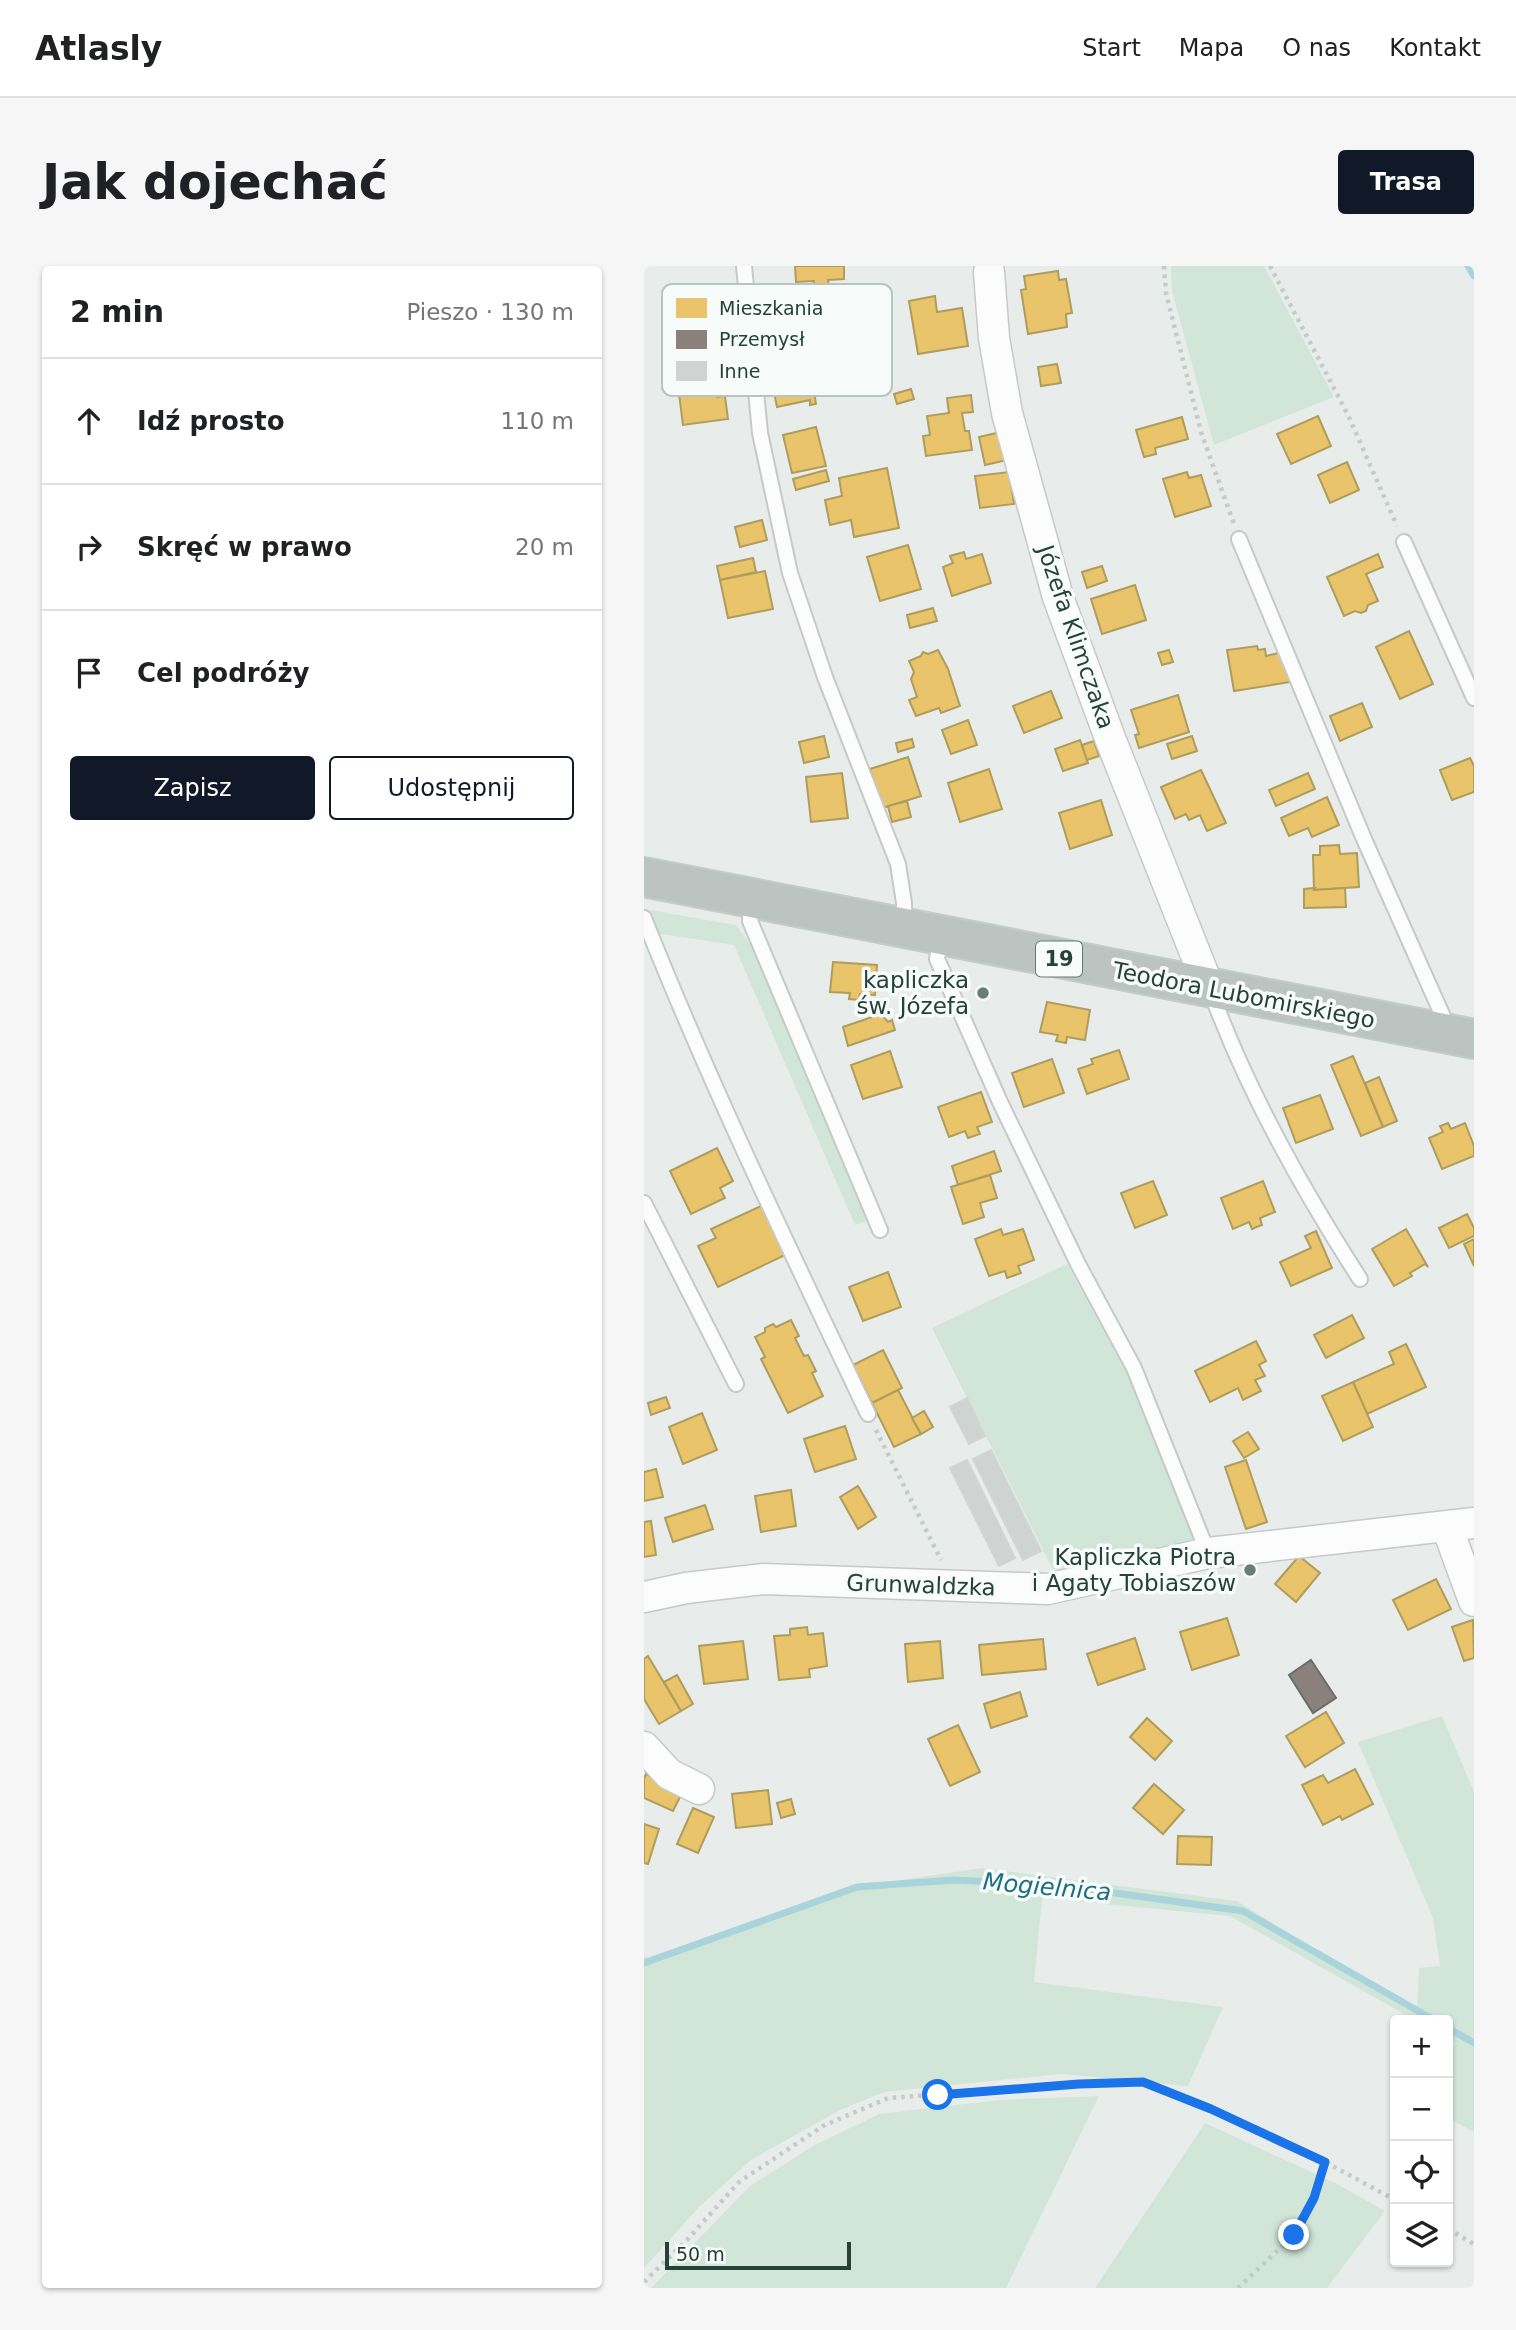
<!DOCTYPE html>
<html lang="pl">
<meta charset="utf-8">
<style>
:root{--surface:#fff;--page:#f6f6f6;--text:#202124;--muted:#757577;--line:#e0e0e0;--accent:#111827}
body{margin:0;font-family:"DejaVu Sans",sans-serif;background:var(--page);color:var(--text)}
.controls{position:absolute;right:21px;bottom:21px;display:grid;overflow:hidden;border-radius:7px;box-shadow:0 2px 5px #0004}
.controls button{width:63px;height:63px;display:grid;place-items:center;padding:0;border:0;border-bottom:2px solid var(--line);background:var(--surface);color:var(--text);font:35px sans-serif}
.scale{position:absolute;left:21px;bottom:18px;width:186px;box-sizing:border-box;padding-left:7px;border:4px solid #24423a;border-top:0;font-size:19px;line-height:24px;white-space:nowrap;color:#24423a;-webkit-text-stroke:5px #f7fbf9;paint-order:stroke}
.stop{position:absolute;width:21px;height:21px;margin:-16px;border:5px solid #1a73e8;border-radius:50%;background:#fff}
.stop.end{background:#1a73e8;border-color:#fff;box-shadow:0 2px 7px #0008}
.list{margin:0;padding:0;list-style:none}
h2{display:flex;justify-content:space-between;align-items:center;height:91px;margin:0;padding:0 28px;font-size:30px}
h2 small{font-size:23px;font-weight:400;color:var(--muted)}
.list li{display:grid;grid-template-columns:46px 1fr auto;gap:21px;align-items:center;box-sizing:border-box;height:126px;padding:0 28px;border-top:2px solid var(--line)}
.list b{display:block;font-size:26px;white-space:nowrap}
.list em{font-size:23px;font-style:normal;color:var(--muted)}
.actions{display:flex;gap:14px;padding:21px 28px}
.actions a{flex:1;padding:16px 0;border:2px solid var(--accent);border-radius:7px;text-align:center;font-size:24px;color:var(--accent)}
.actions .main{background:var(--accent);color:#fff}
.icon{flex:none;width:38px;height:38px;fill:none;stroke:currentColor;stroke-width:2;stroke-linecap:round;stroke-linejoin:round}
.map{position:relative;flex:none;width:830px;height:2022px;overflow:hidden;border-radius:7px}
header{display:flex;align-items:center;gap:42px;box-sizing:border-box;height:98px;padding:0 35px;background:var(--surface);border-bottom:2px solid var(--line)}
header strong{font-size:33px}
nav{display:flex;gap:38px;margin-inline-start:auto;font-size:24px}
.intro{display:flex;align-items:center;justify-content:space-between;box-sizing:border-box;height:168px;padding:0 42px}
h1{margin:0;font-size:49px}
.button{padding:18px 32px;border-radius:7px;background:var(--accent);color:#fff;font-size:24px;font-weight:700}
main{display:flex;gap:42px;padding:0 42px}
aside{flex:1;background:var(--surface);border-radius:7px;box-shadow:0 2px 5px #0004}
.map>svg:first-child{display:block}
.green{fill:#d1e6d8}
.homes{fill:#e9c46a;stroke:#ae9d5c;stroke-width:2}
.industry{fill:#8a817c;stroke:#6b6e68;stroke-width:2}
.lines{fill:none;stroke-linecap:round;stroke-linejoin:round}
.stream{stroke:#a9d4db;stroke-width:7}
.building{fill:#cfd4d2;stroke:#d1d6d4;stroke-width:2}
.lane-casing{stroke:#c5cac8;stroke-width:18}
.street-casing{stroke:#c5cac8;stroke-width:33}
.highway-casing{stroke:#c3ccc9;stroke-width:42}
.path{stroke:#c3ccca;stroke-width:4.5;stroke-dasharray:3.5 5;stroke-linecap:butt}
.lane{stroke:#fcfcfc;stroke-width:14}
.street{stroke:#fcfcfc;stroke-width:30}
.highway{stroke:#bcc4c2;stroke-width:38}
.route{stroke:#1a73e8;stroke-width:9}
.poi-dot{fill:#697e78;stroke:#f7fbf9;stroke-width:2.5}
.labels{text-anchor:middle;stroke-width:7;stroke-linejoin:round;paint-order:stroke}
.shield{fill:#f7fbf9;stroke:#637a73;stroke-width:2}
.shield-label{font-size:21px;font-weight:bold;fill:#24423a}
.street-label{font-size:23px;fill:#24423a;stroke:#f7fbf9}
.poi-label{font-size:23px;fill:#24423a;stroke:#f7fbf9;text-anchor:end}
.water-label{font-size:24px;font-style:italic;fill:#1c6f80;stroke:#f7fbf9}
.key{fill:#f7fbf9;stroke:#b8c4c0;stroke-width:2}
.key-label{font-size:19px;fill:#24423a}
</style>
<header>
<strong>Atlasly</strong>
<nav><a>Start</a><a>Mapa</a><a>O nas</a><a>Kontakt</a></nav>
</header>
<div class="intro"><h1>Jak dojechać</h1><a class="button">Trasa</a></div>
<main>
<aside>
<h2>2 min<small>Pieszo · 130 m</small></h2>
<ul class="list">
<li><svg class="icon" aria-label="ahead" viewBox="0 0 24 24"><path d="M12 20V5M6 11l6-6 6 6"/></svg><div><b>Idź prosto</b></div><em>110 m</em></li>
<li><svg class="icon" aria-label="right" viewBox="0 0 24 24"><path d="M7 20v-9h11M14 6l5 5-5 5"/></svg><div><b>Skręć w prawo</b></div><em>20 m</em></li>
<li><svg class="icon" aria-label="arrive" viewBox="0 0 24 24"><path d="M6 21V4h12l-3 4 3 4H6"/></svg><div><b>Cel podróży</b></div></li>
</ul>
<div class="actions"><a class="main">Zapisz</a><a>Udostępnij</a></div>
</aside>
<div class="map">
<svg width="830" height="2022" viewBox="0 0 830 2022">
<rect width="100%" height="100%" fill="#e8edeb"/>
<g class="green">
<polygon points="527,0 620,0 690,131 570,179 528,25"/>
<polygon points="6,644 92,659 110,684 225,954 211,959 90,679 11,667 4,657"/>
<polygon points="423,998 486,1113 554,1276 411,1308 288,1062"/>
<polygon points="798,1450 830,1526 830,1866 804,1852 804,1793 811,1777 804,1773 804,1754 771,1754 586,1650 398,1632 390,1716 579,1741 544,1820 417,1808 240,1826 196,1844 107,1894 55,1941 0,2002 0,1690 9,1692 204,1622 338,1602 593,1635 773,1746 775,1702 796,1700 789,1652 714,1476"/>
<polygon points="455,1830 362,2022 7,2022 106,1920 169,1880 235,1848 355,1834"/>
<polygon points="561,1857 693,1918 741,1945 683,2022 451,2022"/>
</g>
<g class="homes">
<polygon points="151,0 200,0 200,13 184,14 185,20 170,21 170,15 152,16"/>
<polygon points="414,5 415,14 422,13 428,47 422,48 423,61 384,68 377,24 382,23 380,10"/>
<polygon points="291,30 293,46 318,42 324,80 274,88 265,35"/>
<polygon points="413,98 417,117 397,120 394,101"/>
<polygon points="167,109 172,138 166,139 166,134 133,141 128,117"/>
<polygon points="72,115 73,131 81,130 84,153 39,159 34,120"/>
<polygon points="267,123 270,133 253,138 250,128"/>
<polygon points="327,129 329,146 318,147 321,165 325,165 328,184 282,190 279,170 286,169 283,150 305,147 303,132"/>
<polygon points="674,150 687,180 647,198 633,168"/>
<polygon points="538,151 544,173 511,182 512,188 500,191 492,164"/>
<polygon points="172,161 182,200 148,207 139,169"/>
<polygon points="357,166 363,194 341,199 335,171"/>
<polygon points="703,196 715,224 686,237 674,209"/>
<polygon points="243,202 255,262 210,271 207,254 186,259 181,234 198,230 195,212"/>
<polygon points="182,204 185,215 152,224 149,213"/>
<polygon points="365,206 370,238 336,242 331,210"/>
<polygon points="543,206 545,212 557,209 567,240 531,251 519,213"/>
<polygon points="118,254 123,274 96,281 91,261"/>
<polygon points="264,279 277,323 236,335 223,291"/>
<polygon points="320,286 322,293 338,288 347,317 308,330 299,301 309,297 306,290"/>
<polygon points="734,288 739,301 722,308 734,335 724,339 722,345 717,347 711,345 700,350 683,311"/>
<polygon points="109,292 112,306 76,314 73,300"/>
<polygon points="458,300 463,315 443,322 438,306"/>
<polygon points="121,305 129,343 84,352 76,314"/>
<polygon points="491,319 502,354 458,368 447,333"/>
<polygon points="289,342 293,355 266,362 263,349"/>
<polygon points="765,365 789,418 756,433 732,381"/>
<polygon points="613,380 614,384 621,383 622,390 635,387 646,416 590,425 583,384"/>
<polygon points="294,384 304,403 316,440 297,447 295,442 272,450 265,434 273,431 267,413 270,406 265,395 277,390 279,386 284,388"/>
<polygon points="525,384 529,396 518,399 514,387"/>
<polygon points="407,425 418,452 380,467 369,440"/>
<polygon points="534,429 545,466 495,482 491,469 495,468 487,444"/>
<polygon points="718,437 728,461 696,475 686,450"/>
<polygon points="324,454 333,479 307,488 298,464"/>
<polygon points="180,470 185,491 160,497 155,476"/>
<polygon points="548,470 553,485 528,493 523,478"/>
<polygon points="268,473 270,481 254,486 252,477"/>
<polygon points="436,474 444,497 419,505 411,483"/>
<polygon points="450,475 455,490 443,494 438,479"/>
<polygon points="264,491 277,530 239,542 226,503"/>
<polygon points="826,492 830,500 830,526 808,534 796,504"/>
<polygon points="345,503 358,543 316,556 304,517"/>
<polygon points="557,504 582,557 563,565 556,549 545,554 542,548 531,553 517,521"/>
<polygon points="198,507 204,552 167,556 162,511"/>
<polygon points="664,507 671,523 632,540 625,524"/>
<polygon points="683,531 695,559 668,571 664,562 645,570 637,552"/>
<polygon points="457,534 468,569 426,583 415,547"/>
<polygon points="263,535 267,551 248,556 244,540"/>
<polygon points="695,579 696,588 713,587 715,621 670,624 669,589 676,589 676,580"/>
<polygon points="671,622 670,624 701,622 702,641 660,642 660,623"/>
<polygon points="189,696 233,699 231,729 216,728 215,734 205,733 206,727 186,726"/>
<polygon points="403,736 446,744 441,774 423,771 422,777 412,775 414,769 396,766"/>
<polygon points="237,748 244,756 248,754 251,764 204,780 199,761"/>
<polygon points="475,784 485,813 443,828 434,803 449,798 447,793"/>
<polygon points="246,785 258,821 219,833 207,799"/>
<polygon points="709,790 739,861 717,870 687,799"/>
<polygon points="408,793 420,827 380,841 368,807"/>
<polygon points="735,811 753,855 739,861 721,817"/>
<polygon points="337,826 348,856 333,861 336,868 324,872 321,865 305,871 294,841"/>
<polygon points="676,829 689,863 652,877 639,842"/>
<polygon points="804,857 807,863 821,857 830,880 830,890 798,903 785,872 799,866 796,860"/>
<polygon points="73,882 89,915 76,922 81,932 47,948 26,905"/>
<polygon points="350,885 357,905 314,919 308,900"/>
<polygon points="346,909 353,932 336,937 340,951 319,958 307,921"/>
<polygon points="509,915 523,949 491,962 477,927"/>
<polygon points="619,915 631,946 616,952 618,959 608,963 605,956 589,963 577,932"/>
<polygon points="117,940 141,989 74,1021 54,980 72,972 67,963"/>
<polygon points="823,948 830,962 830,970 805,982 795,962"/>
<polygon points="357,963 359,969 379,963 390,994 374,1000 377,1007 363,1012 361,1005 345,1010 331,973"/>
<polygon points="762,963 784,1001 781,998 766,1007 768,1010 750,1020 728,983"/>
<polygon points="672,965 688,1002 647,1020 636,996 667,982 661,970"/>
<polygon points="830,973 830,1000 820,978"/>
<polygon points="244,1006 257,1041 219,1055 205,1021"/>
<polygon points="708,1049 720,1072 682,1092 670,1069"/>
<polygon points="147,1054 155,1070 151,1072 160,1090 164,1089 172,1105 168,1107 179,1130 144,1147 117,1093 121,1091 111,1071 121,1066 121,1062 129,1058 132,1061"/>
<polygon points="612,1075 622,1095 615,1099 621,1110 611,1114 617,1125 599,1134 594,1122 566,1136 551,1105"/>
<polygon points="762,1078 782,1121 723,1148 709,1116 750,1098 745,1086"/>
<polygon points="239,1084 258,1122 228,1137 209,1099"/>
<polygon points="709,1116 729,1161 699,1175 678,1130"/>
<polygon points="254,1124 277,1168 250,1181 228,1137"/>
<polygon points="22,1131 26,1142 7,1149 4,1137"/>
<polygon points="280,1145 289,1161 277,1168 268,1152"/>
<polygon points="58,1147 73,1184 39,1198 25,1161"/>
<polygon points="201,1160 212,1193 171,1206 160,1173"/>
<polygon points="604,1166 615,1183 600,1192 589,1175"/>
<polygon points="602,1194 623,1256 602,1263 581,1201"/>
<polygon points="12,1203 19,1231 0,1235 0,1206"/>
<polygon points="214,1220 232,1251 214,1263 196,1231"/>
<polygon points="147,1224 152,1260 117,1266 111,1230"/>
<polygon points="61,1239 69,1263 29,1276 21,1252"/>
<polygon points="7,1255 12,1289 0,1291 0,1256"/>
<polygon points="655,1290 676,1307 652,1336 631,1318"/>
<polygon points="792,1313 807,1343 764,1364 749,1334"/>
<polygon points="583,1352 595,1389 548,1404 536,1366"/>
<polygon points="829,1354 830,1392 820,1395 808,1361"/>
<polygon points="163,1361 164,1369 179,1367 183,1400 165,1403 166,1411 135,1414 130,1370 146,1369 146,1363"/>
<polygon points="491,1372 501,1403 454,1419 443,1388"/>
<polygon points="399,1373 402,1403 338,1409 335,1379"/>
<polygon points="99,1375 104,1413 60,1418 55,1380"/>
<polygon points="296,1375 299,1412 264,1416 261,1378"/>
<polygon points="4,1390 37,1445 15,1458 0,1433 0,1393"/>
<polygon points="33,1409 49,1438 37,1445 20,1416"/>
<polygon points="376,1426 383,1450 347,1462 340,1438"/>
<polygon points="682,1446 700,1477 661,1501 642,1470"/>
<polygon points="503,1452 528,1475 511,1494 486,1471"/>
<polygon points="314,1459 336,1506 306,1520 284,1473"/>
<polygon points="711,1503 729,1538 698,1554 696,1550 679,1559 658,1519 679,1509 684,1517"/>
<polygon points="2,1508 39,1525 29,1545 0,1532 0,1513"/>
<polygon points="510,1518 540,1544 519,1568 489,1542"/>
<polygon points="124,1524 128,1558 92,1562 88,1528"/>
<polygon points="147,1533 151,1548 137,1552 133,1537"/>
<polygon points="49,1542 70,1551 54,1587 33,1578"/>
<polygon points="0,1558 15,1563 4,1598 0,1597"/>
<polygon points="534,1570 568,1571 567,1599 533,1598"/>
</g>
<polygon class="industry" points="667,1394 692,1432 669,1447 645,1409"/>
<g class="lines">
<g class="stream">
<polyline points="824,0 830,10"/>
<polyline points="0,1697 213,1621 310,1614 414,1619 599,1645 790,1754"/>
<polyline points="804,1762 830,1777"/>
</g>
</g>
<g class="building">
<polygon points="323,1132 341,1170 325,1178 306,1141"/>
<polygon points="347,1184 397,1285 379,1294 329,1193"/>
<polygon points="323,1194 371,1292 355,1300 306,1202"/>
</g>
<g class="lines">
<g class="lane-casing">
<g id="lane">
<polyline points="100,0 116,167 146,307 181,411 254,598 260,637 260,661"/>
<polyline points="595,273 720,573 805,764"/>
<polyline points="760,276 830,432"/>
<polyline points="107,635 106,655 236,964"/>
<path d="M0,652C67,821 146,984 224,1148"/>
<polyline points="296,671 293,693 356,836 434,998 490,1102 564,1287"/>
<path d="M567,726C604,827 658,923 716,1013"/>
<polyline points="0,937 92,1118"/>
</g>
</g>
<g class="street-casing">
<g id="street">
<polyline points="345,6 350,72 363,147 414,331 466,472 565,722"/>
<polyline points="803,1261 830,1335"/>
<polyline points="0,1331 42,1322 120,1313 404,1323 564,1287 830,1257"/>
<polyline points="0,1481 25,1508 55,1523"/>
</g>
</g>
<g class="highway-casing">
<polyline id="highway" points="0,611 830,773"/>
</g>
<g class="path">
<polyline points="520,0 522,27 557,166 590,258"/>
<polyline points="626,0 704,149 753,260"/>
<polyline points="232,1164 297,1294"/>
<polyline points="804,1963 830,1978"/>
<polyline points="0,2016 43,1974 95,1916 179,1860 244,1832 435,1818 499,1816 567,1843 681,1896 751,1934"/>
<polyline points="594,2022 650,1969 670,1932 681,1896"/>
</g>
<use href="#lane" class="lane"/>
<use href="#street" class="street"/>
<use href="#highway" class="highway"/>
</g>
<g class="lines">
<polyline class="route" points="294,1829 435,1818 499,1816 567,1843 681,1896 670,1932 650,1969"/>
</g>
<g class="poi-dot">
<circle cx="339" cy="727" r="7"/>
<circle cx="606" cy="1304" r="7"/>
</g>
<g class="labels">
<rect class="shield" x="392" y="675.5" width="46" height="35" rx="5"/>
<g class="shield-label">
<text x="415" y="700">19</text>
</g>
<g class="street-label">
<text transform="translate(432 371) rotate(71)" y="8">Józefa Klimczaka</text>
<text transform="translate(600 729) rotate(11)" y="8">Teodora Lubomirskiego</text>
<text transform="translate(277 1319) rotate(2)" y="8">Grunwaldzka</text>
</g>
<g class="poi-label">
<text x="325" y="722">kapliczka<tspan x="325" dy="26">św. Józefa</tspan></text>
<text x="592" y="1299">Kapliczka Piotra<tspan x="592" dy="26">i Agaty Tobiaszów</tspan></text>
</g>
<g class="water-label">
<text transform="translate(403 1621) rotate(5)" y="8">Mogielnica</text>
</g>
</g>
<rect x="18" y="18" width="230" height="112" rx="10" class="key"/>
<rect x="32" y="32" width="31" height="20" fill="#e9c46a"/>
<rect x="32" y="64" width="31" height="19" fill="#8a817c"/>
<rect x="32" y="95" width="31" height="20" fill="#cfd4d2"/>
<g class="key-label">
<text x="75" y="49">Mieszkania</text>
<text x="75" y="80">Przemysł</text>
<text x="75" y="112">Inne</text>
</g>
</svg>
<div class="controls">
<button>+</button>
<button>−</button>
<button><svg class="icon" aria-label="locate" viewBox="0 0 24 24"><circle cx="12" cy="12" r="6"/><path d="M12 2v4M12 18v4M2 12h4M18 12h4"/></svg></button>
<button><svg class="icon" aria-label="layers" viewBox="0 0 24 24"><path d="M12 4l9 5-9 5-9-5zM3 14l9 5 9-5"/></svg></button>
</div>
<div class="scale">50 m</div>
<div class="stop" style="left:294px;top:1829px"></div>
<div class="stop end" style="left:650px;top:1969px"></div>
</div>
</main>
